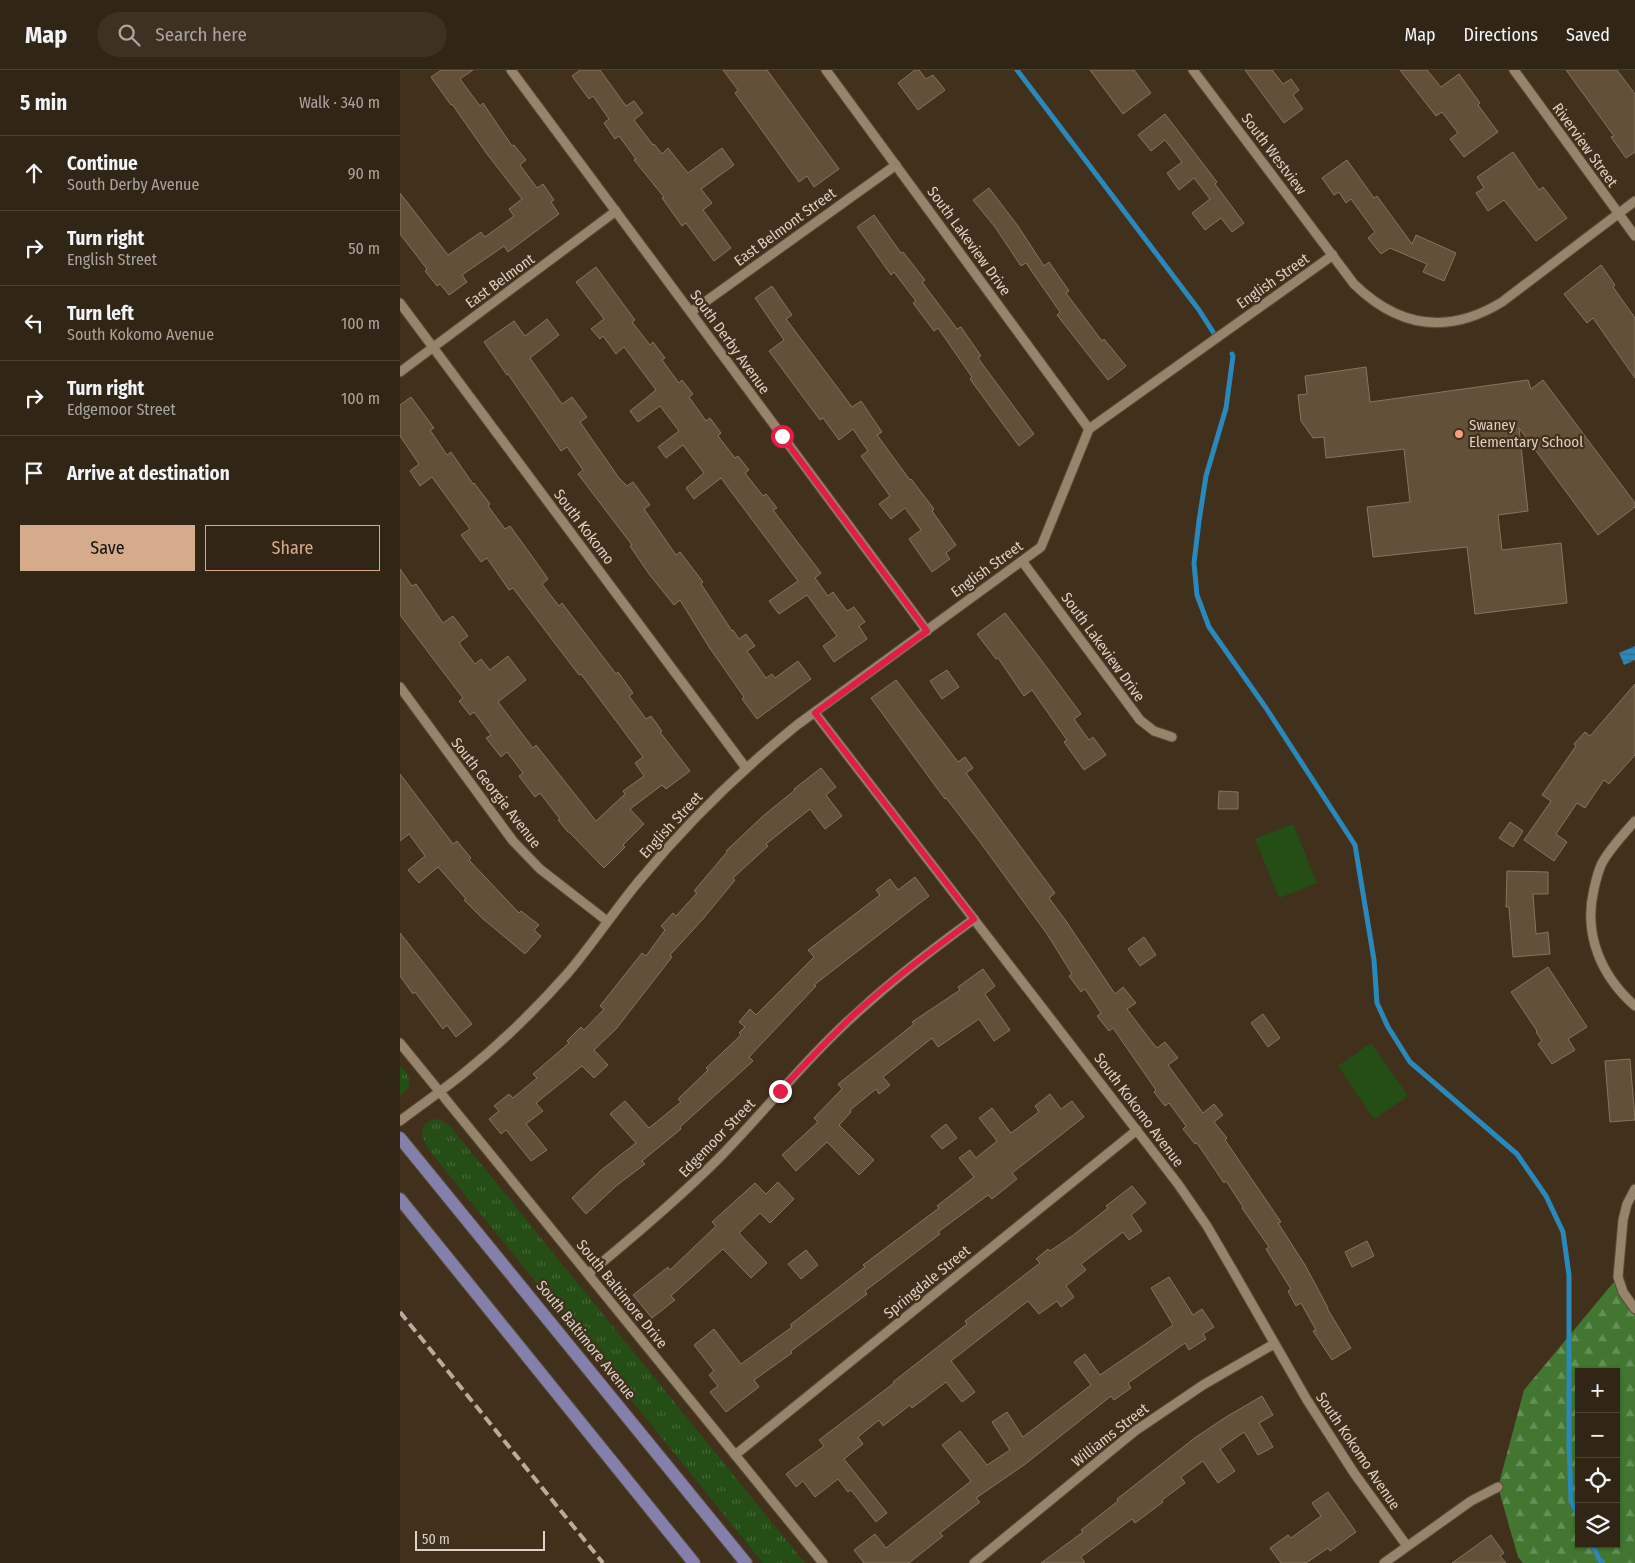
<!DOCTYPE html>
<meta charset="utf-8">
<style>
:root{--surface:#312515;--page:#3d3122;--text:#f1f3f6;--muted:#a8a5a0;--line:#4c4234;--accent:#d6ab8b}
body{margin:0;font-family:"Fira Sans Condensed",sans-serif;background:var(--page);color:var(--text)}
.controls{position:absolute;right:15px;bottom:15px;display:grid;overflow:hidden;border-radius:0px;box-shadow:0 1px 4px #0004}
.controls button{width:45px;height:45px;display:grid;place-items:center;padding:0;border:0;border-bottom:1px solid var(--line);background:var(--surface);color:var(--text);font:25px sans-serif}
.scale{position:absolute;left:15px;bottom:12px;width:130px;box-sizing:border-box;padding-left:5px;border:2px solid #dbd1c4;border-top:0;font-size:14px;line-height:18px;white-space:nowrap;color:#dbd1c4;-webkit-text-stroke:4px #41311c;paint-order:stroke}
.stop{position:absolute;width:15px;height:15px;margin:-11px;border:4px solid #e11d48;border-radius:50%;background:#fff}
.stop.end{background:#e11d48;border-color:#fff;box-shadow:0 1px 5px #0008}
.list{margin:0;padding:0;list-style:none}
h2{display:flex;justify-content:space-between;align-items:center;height:65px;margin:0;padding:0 20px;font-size:21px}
h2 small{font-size:16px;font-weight:400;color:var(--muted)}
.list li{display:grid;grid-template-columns:32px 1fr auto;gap:15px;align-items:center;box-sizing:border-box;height:75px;padding:0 20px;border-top:1px solid var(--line)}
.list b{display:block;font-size:19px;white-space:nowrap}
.list p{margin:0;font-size:16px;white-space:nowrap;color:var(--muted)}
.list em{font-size:16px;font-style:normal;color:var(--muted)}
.actions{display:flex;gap:10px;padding:15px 20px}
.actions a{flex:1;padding:11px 0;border:1px solid var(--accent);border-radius:0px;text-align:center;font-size:18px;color:var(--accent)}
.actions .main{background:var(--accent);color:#111}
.icon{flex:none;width:28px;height:28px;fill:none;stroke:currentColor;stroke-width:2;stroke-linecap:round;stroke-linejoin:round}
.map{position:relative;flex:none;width:1235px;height:1493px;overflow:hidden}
header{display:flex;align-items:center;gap:30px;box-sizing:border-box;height:70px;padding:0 25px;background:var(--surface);border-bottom:1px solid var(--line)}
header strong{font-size:24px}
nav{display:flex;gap:28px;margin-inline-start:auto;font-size:18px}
.search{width:350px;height:45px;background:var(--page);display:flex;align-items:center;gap:12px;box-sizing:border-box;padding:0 18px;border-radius:28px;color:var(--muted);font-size:19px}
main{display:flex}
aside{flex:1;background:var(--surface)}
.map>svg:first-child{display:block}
.grass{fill:url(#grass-tufts)}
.forest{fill:url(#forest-firs);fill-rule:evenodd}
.pitch{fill:#254d16}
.water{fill:url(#water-rules)}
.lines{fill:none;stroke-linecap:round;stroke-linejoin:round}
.stream{stroke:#2a88ba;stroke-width:5}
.building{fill:#61503a;stroke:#87745d}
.minor-casing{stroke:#594d3a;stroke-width:11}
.major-casing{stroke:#594d3a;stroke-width:14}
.minor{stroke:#96846c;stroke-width:9}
.major{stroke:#857fab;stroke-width:12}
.rail{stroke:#b7ac9d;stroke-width:4;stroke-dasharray:10 5;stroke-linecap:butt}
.route{stroke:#e11d48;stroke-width:6}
.poi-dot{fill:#f3a081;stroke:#41311c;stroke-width:2}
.labels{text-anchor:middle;stroke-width:4.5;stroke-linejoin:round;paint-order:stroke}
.street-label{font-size:15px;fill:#dbd1c4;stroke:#41311c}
.poi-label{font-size:15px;fill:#dbd1c4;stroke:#41311c;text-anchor:start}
</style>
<header>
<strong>Map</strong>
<div class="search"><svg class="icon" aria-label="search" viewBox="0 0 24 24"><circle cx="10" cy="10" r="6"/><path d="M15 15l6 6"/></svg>Search here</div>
<nav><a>Map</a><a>Directions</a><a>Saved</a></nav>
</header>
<main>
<aside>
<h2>5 min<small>Walk · 340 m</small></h2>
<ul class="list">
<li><svg class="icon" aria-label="ahead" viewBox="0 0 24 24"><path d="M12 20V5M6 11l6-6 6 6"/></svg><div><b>Continue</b><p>South Derby Avenue</p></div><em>90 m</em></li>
<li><svg class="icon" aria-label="right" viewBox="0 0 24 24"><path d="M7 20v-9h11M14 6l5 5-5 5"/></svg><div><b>Turn right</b><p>English Street</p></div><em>50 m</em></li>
<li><svg class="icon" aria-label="left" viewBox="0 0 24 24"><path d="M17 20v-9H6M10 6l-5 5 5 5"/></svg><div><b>Turn left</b><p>South Kokomo Avenue</p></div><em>100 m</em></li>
<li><svg class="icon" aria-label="right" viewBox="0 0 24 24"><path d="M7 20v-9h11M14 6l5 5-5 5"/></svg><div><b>Turn right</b><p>Edgemoor Street</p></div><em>100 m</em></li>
<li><svg class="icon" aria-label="arrive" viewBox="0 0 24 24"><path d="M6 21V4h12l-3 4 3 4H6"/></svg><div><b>Arrive at destination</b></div></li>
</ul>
<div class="actions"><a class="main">Save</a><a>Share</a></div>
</aside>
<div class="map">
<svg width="1235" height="1493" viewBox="0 0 1235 1493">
<defs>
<pattern id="grass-tufts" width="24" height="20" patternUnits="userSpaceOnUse" patternTransform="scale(1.25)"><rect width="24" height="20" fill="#254d16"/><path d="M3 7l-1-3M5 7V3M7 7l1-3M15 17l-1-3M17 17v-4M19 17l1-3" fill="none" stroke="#446636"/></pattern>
<pattern id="forest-firs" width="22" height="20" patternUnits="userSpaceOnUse" patternTransform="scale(1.25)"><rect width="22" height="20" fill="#427631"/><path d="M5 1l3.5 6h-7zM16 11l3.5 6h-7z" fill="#668f57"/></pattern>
<pattern id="water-rules" width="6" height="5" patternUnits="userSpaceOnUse" patternTransform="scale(1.25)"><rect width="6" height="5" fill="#2a88ba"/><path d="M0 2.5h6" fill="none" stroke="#326e8e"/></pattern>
</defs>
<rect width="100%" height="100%" fill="#41311c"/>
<g class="grass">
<path d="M0,995C10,1007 15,1015 0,1026Z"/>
<polygon points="33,1049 40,1050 50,1056 405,1493 363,1493 29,1080 22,1066 24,1055"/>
</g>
<path class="forest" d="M1218,1207L1235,1240V1493H1123L1118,1487L1098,1417L1124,1320ZM1179,1302H1216V1474H1179Z"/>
<g class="pitch">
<polygon points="893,754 917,813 879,828 855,769"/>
<polygon points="971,973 1008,1026 974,1049 938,996"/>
</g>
<polygon class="water" points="1235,576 1235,590 1224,595 1219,583"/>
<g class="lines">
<g class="stream">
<polyline points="617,0 799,240 815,265"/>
<polyline points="832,284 833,286 826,338 806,406 799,451 794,493 797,525 809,557 866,638 955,775 974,890 977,933 988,957 1010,992 1117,1084 1146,1126 1163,1162 1169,1205 1169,1376 1171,1431 1179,1447"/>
<polyline points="1192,1474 1199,1489 1203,1493"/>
</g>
</g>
<g class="building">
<polygon points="41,0 73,0 60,9 80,36 83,33 112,76 114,75 126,90 120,95 137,118 143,114 154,130 151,132 159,144 108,182 104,176 62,205 67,212 49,225 40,214 37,216 25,201 27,199 0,164 0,123 48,185 81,162 85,167 114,146 109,139 122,129 87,84 52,34 51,35 31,7"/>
<polygon points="180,0 200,0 226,36 234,31 243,43 234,50 253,75 254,74 262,84 268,78 288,103 322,78 334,95 301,119 312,133 303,140 331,178 314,191 286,153 282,156 262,128 264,127 234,90 236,89 219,66 215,69 204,53 209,49 193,26 189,29 172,6"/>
<polygon points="323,0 367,0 439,99 414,117 407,106 399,112 335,23 338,20"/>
<polygon points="515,0 519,0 526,9 533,5 545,20 518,40 498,13"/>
<polygon points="690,0 734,0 751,23 723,44"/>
<polygon points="845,0 872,0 883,14 891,9 899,20 893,25 903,39 884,53"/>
<polygon points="1000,0 1027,0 1041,17 1059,4 1080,33 1078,35 1098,62 1064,87 1050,69 1058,63 1042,42 1036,46"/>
<polygon points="1166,0 1217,0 1235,24 1235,82 1226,88 1211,67 1214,66"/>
<polygon points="765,44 817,112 815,114 844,153 832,162 821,148 805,160 792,143 810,129 794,108 779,120 767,103 782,92 765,70 751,81 738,65"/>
<polygon points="1113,82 1139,120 1143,117 1167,148 1136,171 1104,130 1088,141 1076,123 1084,118 1077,107"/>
<polygon points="947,90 974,128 977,126 1012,174 1016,165 1056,183 1044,211 1023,202 1027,194 990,178 981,184 968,168 975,162 951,129 946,133 939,122 934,125 922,108"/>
<polygon points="589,118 618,156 644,196 649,192 669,221 666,223 702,271 704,269 726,296 708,310 657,245 660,242 626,193 621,196 595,157 573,130"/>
<polygon points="474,145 501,183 503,182 525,210 522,212 557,259 561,257 581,286 578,288 634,364 619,376 570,309 572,307 538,258 534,261 513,233 516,231 494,202 491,205 457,157"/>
<polygon points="1201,195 1215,215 1213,217 1235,248 1235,308 1193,248 1187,253 1164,224"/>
<polygon points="196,197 235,250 232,252 250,275 253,272 265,288 262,290 279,313 282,310 293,324 289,327 306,351 310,348 321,363 318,366 335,388 338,386 349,400 345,403 363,426 366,424 377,438 373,440 421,503 415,508 428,526 433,522 447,541 454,537 465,552 459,556 467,569 434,592 423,576 437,566 407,525 379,544 369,531 398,511 321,408 294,429 286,418 304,403 283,375 266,388 258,377 279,361 260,336 238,352 230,341 256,320 224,277 216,284 203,266 200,269 191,259 204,249 176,212"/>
<polygon points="372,216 392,245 386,249 452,337 461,331 482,362 477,365 510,410 511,409 534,439 532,441 556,475 546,483 550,489 532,502 509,469 521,460 505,438 491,449 479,434 490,426 461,386 468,381 453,359 439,370 423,348 420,350 369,281 384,270 355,228"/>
<polygon points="147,249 159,265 130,288 162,334 172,327 187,347 180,352 219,408 227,416 233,412 250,435 244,439 276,485 280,482 303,512 301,514 332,561 333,560 339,569 346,564 355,576 347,581 366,608 372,604 375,608 398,591 411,609 357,649 342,629 344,627 309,577 280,530 274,535 249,504 230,476 232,475 178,404 183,400 167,377 161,381 108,304 107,305 84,272 114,251 125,266"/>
<polygon points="966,297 970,332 1128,310 1131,319 1143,310 1235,433 1235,437 1198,465 1119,358 1128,441 1098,445 1102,480 1161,473 1167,533 1075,544 1067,477 973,487 967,437 1010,432 1004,379 926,388 924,367 913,368 901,351 898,325 907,324 905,306"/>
<polygon points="11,327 34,358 30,360 47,385 51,382 73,414 74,413 90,434 88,436 105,459 110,456 134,489 148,509 142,514 159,536 162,533 216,604 218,602 233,623 229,626 246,649 251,646 262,661 260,662 290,701 266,719 262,715 230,739 244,754 223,775 225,777 204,798 169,762 168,762 158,750 160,749 140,723 135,727 119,706 123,703 107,682 101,687 86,668 91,665 74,642 70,645 59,631 63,628 0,545 0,499 12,516 16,514 43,553 53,546 68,566 59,573 75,594 81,589 90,600 108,586 126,610 98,632 133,678 136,675 196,751 225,724 223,721 244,706 235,693 243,687 181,604 179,605 113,518 109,520 87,488 81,492 61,465 70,459 32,407 20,416 10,401 19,394 0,366 0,335"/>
<polygon points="605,543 639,587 681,644 674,649 689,670 693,667 706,685 684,700 664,672 667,670 632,620 624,626 598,588 596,589 577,564"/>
<polygon points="547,600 559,617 542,629 530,611"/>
<polygon points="496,610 558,692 565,687 573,698 566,703 655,823 649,828 666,851 715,924 723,917 736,933 727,939 748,967 757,978 765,972 778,988 768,995 803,1043 814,1034 823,1045 814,1052 827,1068 825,1070 881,1152 878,1153 905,1195 928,1238 927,1238 951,1278 932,1290 913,1261 916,1260 901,1233 896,1236 888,1221 891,1219 866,1179 869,1177 842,1138 843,1137 826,1111 824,1113 797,1073 795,1074 783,1059 786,1056 769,1033 765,1036 754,1022 756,1020 713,958 709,961 697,946 701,943 685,919 681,922 669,906 672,904 647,864 580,772 546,728 545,729 471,628"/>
<polygon points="1235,614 1235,685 1209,714 1204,710 1185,738 1177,733 1156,764 1167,772 1154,791 1124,770 1151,731 1142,725 1176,676 1174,674 1185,662 1190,666"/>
<polygon points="421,698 436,717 426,725 442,746 425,759 410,739 366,774 368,776 333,808 335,810 303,849 270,885 272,887 216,959 194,980 208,995 194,1008 182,996 136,1033 143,1041 126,1054 147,1080 131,1091 106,1060 101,1064 89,1049 99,1041 94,1036 109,1024 113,1028 137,1008 133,1004 169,973 167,971 181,957 184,960 204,939 200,936 242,883 246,886 265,860 261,856 273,843 276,846 297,823 294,821 327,782 326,781 363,746 395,720 394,719"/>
<polygon points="0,704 53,774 57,771 71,788 69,790 119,843 121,841 139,855 134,860 141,866 125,884 82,848 64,830 66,829 38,797 19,813 8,800 25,786 9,764 0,771"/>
<polygon points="819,721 838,722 838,739 818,739"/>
<polygon points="1110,752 1123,761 1113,777 1099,768"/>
<polygon points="1107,801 1148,802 1148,824 1133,824 1136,864 1148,862 1150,884 1113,887 1109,837 1106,837"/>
<polygon points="515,807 529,826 414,915 416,916 349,987 353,991 280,1057 281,1059 242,1091 245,1094 216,1116 186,1144 172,1128 200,1101 236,1073 210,1044 225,1031 249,1058 281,1032 278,1029 308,1000 306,998 341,965 339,963 345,957 339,952 350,939 356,945 414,887 408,880 480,825 476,820 490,809 498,820"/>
<polygon points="0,863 72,954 56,967 47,955 43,959 15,922 13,924 0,906"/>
<polygon points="744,867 756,885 740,896 728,879"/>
<polygon points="1148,897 1187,957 1168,969 1175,980 1152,994 1138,974 1142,971 1136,962 1137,961 1111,922"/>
<polygon points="583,899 595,916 585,924 610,960 594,971 579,949 538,977 532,968 483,1007 490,1015 479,1024 476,1019 450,1040 451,1042 439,1055 474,1090 459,1105 427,1072 396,1101 382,1085 418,1052 414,1048 442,1019 438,1014 514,954 512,952 560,920 558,917"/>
<polygon points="863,944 880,968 868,977 851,953"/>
<polygon points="1230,989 1235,1050 1210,1052 1205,991"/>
<polygon points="650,1024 661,1039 672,1031 684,1047 612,1103 617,1109 592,1129 588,1125 538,1162 540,1164 465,1221 467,1224 391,1281 392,1283 354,1310 359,1317 326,1342 310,1322 318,1316 309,1305 314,1301 294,1275 314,1259 341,1294 392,1257 390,1255 465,1197 463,1195 539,1138 537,1136 574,1107 559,1088 570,1080 576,1088 597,1071 579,1048 592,1038 611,1063 639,1042 635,1036"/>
<polygon points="546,1054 557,1068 542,1079 531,1066"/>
<polygon points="378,1112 394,1129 370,1153 360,1143 339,1163 367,1193 351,1208 323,1179 271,1226 275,1230 252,1248 233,1225 268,1197 270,1200 316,1156 312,1152 355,1113 366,1124"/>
<polygon points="732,1116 746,1133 731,1145 742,1161 729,1170 723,1162 681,1194 686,1200 666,1216 674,1227 661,1237 657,1231 639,1244 628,1231 551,1291 575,1322 562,1332 546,1312 512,1338 510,1335 483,1356 479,1350 458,1367 463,1374 444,1389 487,1443 476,1452 451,1420 448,1422 438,1409 415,1427 403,1411 396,1417 386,1404 424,1376 419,1370 494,1313 493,1312 567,1254 565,1251 640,1193 636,1189 648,1179 650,1181 672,1166 708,1138 706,1136"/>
<polygon points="967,1171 974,1186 952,1197 945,1182"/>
<polygon points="406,1180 418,1195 401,1209 388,1194"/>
<polygon points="769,1207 793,1245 802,1239 814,1257 803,1264 806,1269 789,1280 785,1273 728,1313 731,1318 714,1330 711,1326 624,1395 576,1428 580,1432 540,1463 543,1466 509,1493 464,1493 454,1480 475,1464 486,1478 571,1411 542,1375 560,1361 587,1395 610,1380 592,1352 607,1342 623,1367 691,1315 674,1292 685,1284 700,1305 773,1255 751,1218"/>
<polygon points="862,1326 873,1345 859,1353 873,1377 858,1385 844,1362 820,1379 835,1401 818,1413 803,1391 781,1407 785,1413 762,1430 763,1432 735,1453 732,1449 681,1487 685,1493 641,1493 683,1462 681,1460 718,1431 717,1429 796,1367 826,1347"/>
<polygon points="928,1422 956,1462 930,1481 928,1478 906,1493 881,1493 870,1478 888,1465 891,1468 921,1446 912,1433"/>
<polygon points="1091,1465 1104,1483 1100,1486 1106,1493 1052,1493"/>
</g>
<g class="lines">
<g class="minor-casing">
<g id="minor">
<polyline points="111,0 527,561"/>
<polyline points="426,0 689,359"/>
<path d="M793,0L954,214C999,258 1048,265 1102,232L1235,131"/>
<polyline points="1114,0 1235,166"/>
<polyline points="0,233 346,698"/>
<polyline points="291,242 496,95"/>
<polyline points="0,302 216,141"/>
<polyline points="622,491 740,650 754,661 772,667"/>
<polyline points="0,617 113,771 140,799 207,851"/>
<polyline points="415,643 778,1114 807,1156 832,1199 907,1330 954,1403 1007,1476"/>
<path d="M1235,751C1223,765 1211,777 1202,793C1198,801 1196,810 1194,819C1183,864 1201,906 1235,936"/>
<polyline points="0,973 423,1493"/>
<path d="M0,1051C21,1035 43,1020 64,1003C100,974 136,939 167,904C192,875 214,841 239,811C286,754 339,702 397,655L641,477L689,359L933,185"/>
<polyline points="1235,1119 1227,1134 1223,1150 1218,1207 1223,1222 1235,1239"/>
<path d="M188,1204C233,1167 277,1130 318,1089C366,1040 408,986 459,941C495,908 534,878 574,849"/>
<polyline points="335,1385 737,1060"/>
<polyline points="574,1493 735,1361 803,1315 874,1274"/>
<polyline points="984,1493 1071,1431 1098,1417"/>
</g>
</g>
<g class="major-casing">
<g id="major">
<polyline points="0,1068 346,1493"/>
<polyline points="0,1129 294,1493"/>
</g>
</g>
<use href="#minor" class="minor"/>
<use href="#major" class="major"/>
<polyline class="rail" points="0,1242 203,1493"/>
</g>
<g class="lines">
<path class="route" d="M380,1021C405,994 430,967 457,942C494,908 534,879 574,849L415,643L527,561L382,366"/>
</g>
<circle class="poi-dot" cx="1059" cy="364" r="5"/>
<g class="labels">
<g class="street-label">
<text transform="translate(1185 75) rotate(54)" y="5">Riverview Street</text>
<text transform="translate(874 84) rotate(53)" y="5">South Westview</text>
<text transform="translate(385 157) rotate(-36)" y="5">East Belmont Street</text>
<text transform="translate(569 171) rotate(54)" y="5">South Lakeview Drive</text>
<text transform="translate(100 211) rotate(-36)" y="5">East Belmont</text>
<text transform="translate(873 211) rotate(-35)" y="5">English Street</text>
<text transform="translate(330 272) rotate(54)" y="5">South Derby Avenue</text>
<text transform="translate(184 457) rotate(53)" y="5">South Kokomo</text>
<text transform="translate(587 499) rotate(-36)" y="5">English Street</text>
<text transform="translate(703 577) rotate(54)" y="5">South Lakeview Drive</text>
<text transform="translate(96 723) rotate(52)" y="5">South Georgie Avenue</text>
<text transform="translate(271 755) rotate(-47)" y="5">English Street</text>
<text transform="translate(739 1040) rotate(53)" y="5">South Kokomo Avenue</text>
<text transform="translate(317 1068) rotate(-46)" y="5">Edgemoor Street</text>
<text transform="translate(527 1212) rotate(-39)" y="5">Springdale Street</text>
<text transform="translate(222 1224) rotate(51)" y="5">South Baltimore Drive</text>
<text transform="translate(186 1270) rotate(51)" y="5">South Baltimore Avenue</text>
<text transform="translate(710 1365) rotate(-38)" y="5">Williams Street</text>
<text transform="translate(958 1381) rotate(56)" y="5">South Kokomo Avenue</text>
</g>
<g class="poi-label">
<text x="1069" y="360">Swaney<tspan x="1069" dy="17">Elementary School</tspan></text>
</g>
</g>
</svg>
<div class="controls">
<button>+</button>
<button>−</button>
<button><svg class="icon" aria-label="locate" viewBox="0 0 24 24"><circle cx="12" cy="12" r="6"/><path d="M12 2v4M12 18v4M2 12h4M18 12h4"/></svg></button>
<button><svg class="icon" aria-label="layers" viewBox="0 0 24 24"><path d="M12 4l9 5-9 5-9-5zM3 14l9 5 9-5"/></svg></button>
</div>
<div class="scale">50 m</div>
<div class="stop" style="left:382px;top:366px"></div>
<div class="stop end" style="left:380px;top:1021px"></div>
</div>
</main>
